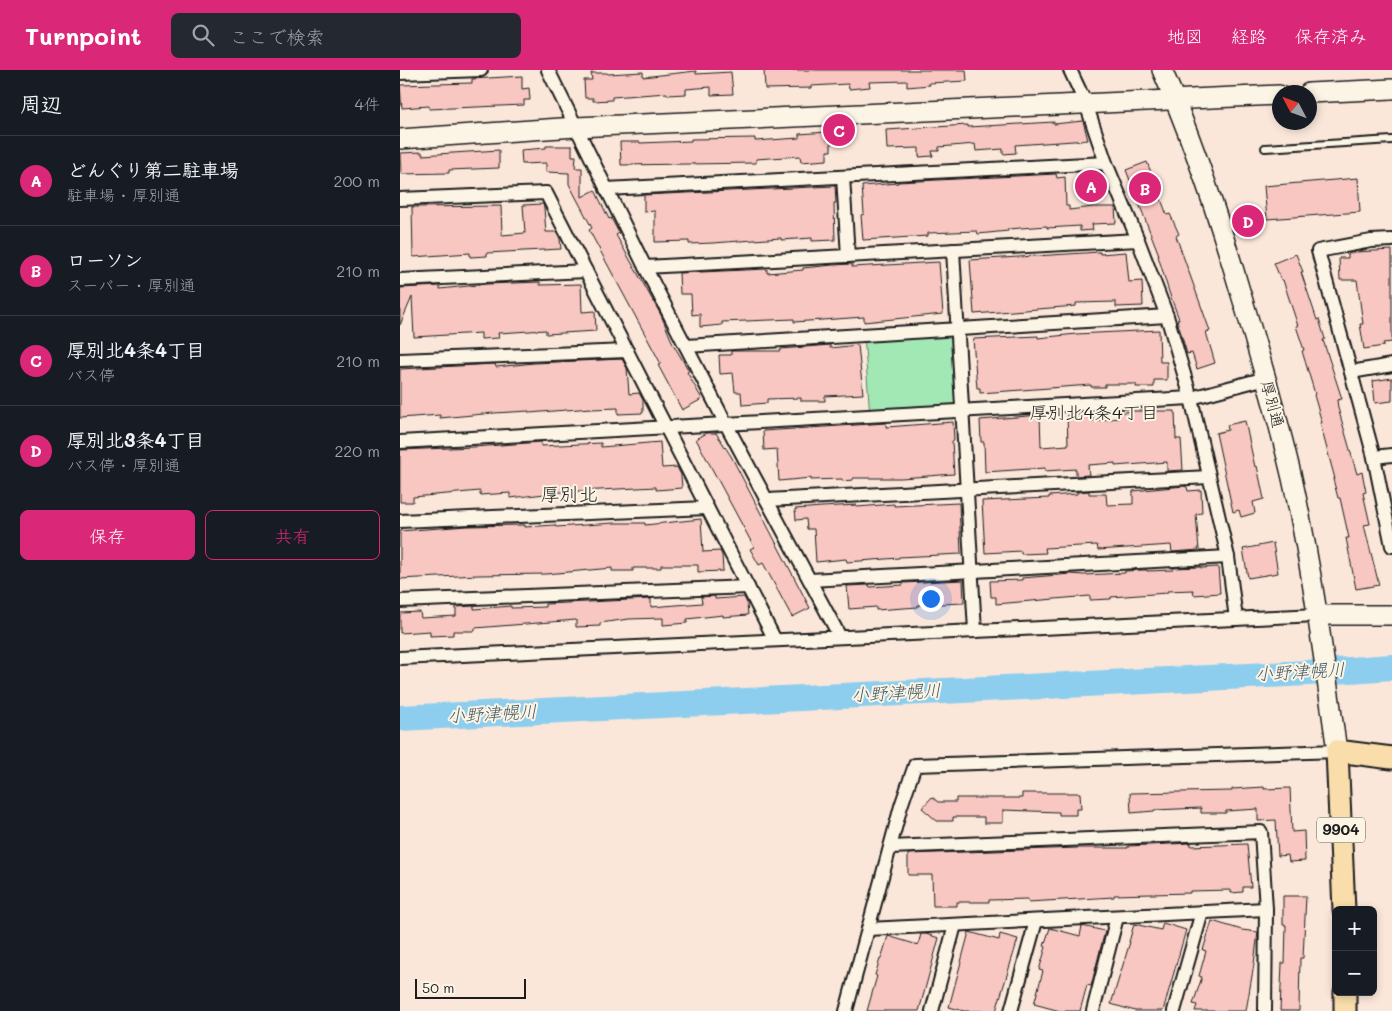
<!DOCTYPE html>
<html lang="ja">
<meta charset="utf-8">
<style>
:root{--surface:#171b24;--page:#242831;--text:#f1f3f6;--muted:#9ea1a6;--line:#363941;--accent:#db2777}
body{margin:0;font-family:Mali,"Klee One",sans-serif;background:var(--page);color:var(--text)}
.controls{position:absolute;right:15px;bottom:15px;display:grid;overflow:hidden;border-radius:8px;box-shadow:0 2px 8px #0003}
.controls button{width:45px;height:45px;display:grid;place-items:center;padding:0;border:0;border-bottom:1px solid var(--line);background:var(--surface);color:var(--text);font:25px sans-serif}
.compass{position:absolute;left:872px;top:15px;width:45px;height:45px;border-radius:50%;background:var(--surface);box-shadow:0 2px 8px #0003;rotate:311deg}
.scale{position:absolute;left:15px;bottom:12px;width:111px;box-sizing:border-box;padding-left:5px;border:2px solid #1c1c1c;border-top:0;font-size:14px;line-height:18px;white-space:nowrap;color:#1c1c1c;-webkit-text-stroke:4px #fcf5e5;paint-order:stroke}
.you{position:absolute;left:530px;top:528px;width:18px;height:18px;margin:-12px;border:4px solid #fff;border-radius:50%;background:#1a73e8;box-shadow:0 0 0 8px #1a73e833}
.badge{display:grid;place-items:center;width:32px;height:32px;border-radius:50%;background:var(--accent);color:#fff;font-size:16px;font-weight:700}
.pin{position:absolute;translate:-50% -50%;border:2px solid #fff;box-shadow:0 1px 5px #0006}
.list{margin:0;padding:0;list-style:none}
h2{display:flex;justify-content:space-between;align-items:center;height:65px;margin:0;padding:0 20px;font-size:21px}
h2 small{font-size:16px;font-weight:400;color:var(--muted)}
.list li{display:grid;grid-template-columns:32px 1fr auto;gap:15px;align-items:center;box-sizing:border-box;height:90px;padding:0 20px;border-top:1px solid var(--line)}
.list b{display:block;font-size:19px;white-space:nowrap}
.list p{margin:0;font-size:16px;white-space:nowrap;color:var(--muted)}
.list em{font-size:16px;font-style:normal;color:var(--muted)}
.actions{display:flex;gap:10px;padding:15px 20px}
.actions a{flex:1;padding:11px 0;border:1px solid var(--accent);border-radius:8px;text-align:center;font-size:18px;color:var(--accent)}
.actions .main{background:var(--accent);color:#fff}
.icon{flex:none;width:28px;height:28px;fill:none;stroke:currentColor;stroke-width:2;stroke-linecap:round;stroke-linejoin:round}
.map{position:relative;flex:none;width:992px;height:941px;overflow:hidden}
header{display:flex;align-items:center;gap:30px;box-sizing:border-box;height:70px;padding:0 25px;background:var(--accent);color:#fff}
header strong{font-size:24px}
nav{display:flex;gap:28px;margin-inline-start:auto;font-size:18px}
.search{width:350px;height:45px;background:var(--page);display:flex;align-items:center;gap:12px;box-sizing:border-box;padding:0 18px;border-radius:8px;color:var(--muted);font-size:19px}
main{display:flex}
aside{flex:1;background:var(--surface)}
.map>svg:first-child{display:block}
.green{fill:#a2e8b4;stroke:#5f8268}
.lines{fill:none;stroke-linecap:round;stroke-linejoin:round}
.river{stroke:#8dceee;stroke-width:26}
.building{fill:#f8c7c2;stroke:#1c1c1c}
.lane-casing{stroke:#1c1c1c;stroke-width:10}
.street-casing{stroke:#1c1c1c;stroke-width:16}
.secondary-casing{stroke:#1c1c1c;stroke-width:22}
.primary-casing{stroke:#1c1c1c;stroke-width:25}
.lane{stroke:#fcf5e5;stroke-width:6}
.street{stroke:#fcf5e5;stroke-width:12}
.secondary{stroke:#fcf5e5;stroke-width:19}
.primary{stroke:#f9ddab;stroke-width:21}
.labels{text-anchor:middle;stroke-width:4;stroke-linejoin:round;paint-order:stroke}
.shield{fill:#fcf5e5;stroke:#5f5d58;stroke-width:1}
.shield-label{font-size:15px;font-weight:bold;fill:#1c1c1c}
.street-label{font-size:16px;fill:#1c1c1c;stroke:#fcf5e5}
.neighbourhood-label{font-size:18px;fill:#1c1c1c;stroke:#fcf5e5}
.water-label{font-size:18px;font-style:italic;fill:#445a66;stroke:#fcf5e5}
.quarter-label{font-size:19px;fill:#1c1c1c;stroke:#fcf5e5}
</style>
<header>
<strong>Turnpoint</strong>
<div class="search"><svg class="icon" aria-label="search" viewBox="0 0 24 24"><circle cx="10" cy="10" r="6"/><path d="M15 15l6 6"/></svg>ここで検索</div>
<nav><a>地図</a><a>経路</a><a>保存済み</a></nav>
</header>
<main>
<aside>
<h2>周辺<small>4件</small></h2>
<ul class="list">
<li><span class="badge">A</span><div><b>どんぐり第二駐車場</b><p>駐車場 · 厚別通</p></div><em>200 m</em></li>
<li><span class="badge">B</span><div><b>ローソン</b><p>スーパー · 厚別通</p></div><em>210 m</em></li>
<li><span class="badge">C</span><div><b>厚別北4条4丁目</b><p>バス停</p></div><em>210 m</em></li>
<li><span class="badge">D</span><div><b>厚別北3条4丁目</b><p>バス停 · 厚別通</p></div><em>220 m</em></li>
</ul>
<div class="actions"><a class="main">保存</a><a>共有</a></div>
</aside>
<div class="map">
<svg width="992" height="941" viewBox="0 0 992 941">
<rect width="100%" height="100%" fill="#fbe7da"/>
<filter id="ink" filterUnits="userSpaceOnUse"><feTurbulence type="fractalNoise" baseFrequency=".02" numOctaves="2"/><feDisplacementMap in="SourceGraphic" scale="10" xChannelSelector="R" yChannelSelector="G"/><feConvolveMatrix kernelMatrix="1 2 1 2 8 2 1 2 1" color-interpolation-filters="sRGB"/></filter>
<g filter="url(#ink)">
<polygon class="green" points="558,259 563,341 470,346 464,265"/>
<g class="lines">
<polyline class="river" points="0,648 908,603 992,597"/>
</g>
<g class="building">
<polygon points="364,0 566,0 567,11 529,13 530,15 507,17 507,11 469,12 470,17 449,19 448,14 411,16 411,18 365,19"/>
<polygon points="296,1 296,4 331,2 333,24 311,25 311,17 286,19 286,24 267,25 267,23 212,27 212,30 193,31 193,28 185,28 184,10 192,10 191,3 207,3 208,4 243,2 243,7"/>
<polygon points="122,6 122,19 129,18 130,30 124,30 124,35 29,39 29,36 2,38 0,15 72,13 72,9"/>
<polygon points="683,51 688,70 615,75 616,83 603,84 603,79 576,81 575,74 539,77 539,81 532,81 533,86 519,87 519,78 487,79 486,60 568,55 568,57 654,52 654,54"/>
<polygon points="427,62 427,70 431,70 431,81 427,81 427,90 401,92 400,86 356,89 356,93 221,95 220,72 240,72 240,73 291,71 291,69 355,68 355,71 399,68 399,64"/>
<polygon points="146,76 172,76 172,86 176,86 175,98 182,98 182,127 195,120 209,149 211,148 219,163 216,165 261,245 273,274 289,301 287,302 302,329 282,340 258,295 261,294 189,160 192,158 169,114 169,103 146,102 146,93 122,94 121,80 146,78"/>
<polygon points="99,80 99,98 49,100 49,103 1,104 0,83 22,82 22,85"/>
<polygon points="747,92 767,145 770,144 779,164 776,166 810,261 806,262 815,293 797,299 792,283 787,284 777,250 779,249 769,222 758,186 759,185 726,100"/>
<polygon points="656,104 657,108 665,107 666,136 669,136 669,140 693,137 715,137 716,153 692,154 693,160 680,161 680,156 647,158 647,156 608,159 608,161 578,164 577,161 528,163 528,166 463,170 461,145 464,144 462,116 498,113 498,112"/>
<polygon points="958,108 960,142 867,149 864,116"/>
<polygon points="435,116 436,133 434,133 435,170 412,171 412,168 381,170 381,168 313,173 289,174 289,171 255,172 255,141 244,142 244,125"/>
<polygon points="143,134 144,138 146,162 157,162 160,169 161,179 87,183 87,186 70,187 70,183 13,187 12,137 101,136 102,165 125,163 123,135"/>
<polygon points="992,180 992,272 983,273 984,276 964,279 960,254 963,254 957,210 940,210 939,188 948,188 948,184 955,182"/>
<polygon points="700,182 700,184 726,182 729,212 742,211 743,236 716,237 716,232 676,233 676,236 574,244 570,190"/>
<polygon points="896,184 903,202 901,202 917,250 919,249 925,269 923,270 942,329 937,330 938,338 957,404 962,402 966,422 963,423 970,454 964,455 979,515 956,519 946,468 949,468 940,428 938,428 933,409 935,409 920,353 922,353 914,325 915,324 902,281 904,280 896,256 898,256 883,210 881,210 874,193"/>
<polygon points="539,192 543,244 464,252 464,247 394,252 394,249 322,252 322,255 300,257 300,244 292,245 291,224 280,224 279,203 367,199 367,203 403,200 403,198 433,195 452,194 452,197"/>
<polygon points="140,212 140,215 181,214 182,242 195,241 196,261 146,264 146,260 98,263 99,268 81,269 81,263 14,267 12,227 0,255 0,218 40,216 40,219 87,214"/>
<polygon points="759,260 760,292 767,292 767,310 754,310 754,317 736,317 736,314 705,314 705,317 691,317 691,315 580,323 580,318 577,318 573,269 638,266 638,268 676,264"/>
<polygon points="430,275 430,278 458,275 463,324 425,326 425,331 401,331 401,328 367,329 367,333 342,335 341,322 335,322 333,303 320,304 319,285 331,285 331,281 381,281 381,279"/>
<polygon points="222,289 227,298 229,324 239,323 243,330 243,343 218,344 218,338 191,339 191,338 129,343 129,341 94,343 40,348 40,345 0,348 0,299 95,294 96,297 134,293"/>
<polygon points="992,308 992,331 975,333 973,311"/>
<polygon points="733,341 775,341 776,369 781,369 783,400 767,401 767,392 715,396 715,393 688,395 689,405 676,406 676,399 645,401 645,398 585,402 584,372 581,372 580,350 640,345 641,377 668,375 667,345 693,344 693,351 719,348 718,343"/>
<polygon points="845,351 855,397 857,396 864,429 853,432 855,443 841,447 839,440 833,442 816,363 828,360 827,355"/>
<polygon points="553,352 554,371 552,371 554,404 501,408 453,408 453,410 442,411 442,409 411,410 411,408 379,411 377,379 364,380 363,361 486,353 486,357"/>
<polygon points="307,363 316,363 331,386 410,538 392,547 363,493 359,495 350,479 354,477 296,369"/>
<polygon points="141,372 141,376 201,373 201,377 260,372 262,398 277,397 281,405 282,418 256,420 256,417 162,422 110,428 110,423 80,425 80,421 13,427 13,432 0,432 0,380 74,377"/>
<polygon points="784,416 787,417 788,421 801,420 802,443 796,444 799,480 772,482 771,475 698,480 697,475 645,478 646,483 621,484 621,481 585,483 582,431 649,428 649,426 677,424 677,422 689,421 689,424 706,424 707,435 733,434 733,421"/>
<polygon points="559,433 561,484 499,487 499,488 447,492 446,489 416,492 414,459 407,459 406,449 396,450 395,439 422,437 457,435 457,437 494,434 494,436"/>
<polygon points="301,449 303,482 320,481 322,485 323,501 298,502 298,495 261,495 261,498 233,498 233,501 212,501 212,498 146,504 78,505 0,509 0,461 67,456 125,455 125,457 155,455 156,457 214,453 245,453 245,455"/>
<polygon points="873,473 878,503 848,508 843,479"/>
<polygon points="801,497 801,498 818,497 820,523 794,525 793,520 767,521 767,523 711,527 711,529 690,530 690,526 596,534 596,527 591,527 590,511 622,510 622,508 671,504 684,505 725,503 725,501 742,500 747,500 747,501 773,500 773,498"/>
<polygon points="563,510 564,533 518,535 518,537 476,540 476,537 449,539 447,516 469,515 470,517 503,515 503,513"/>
<polygon points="315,526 315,529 344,527 347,533 348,545 323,547 323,545 287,549 287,553 263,555 263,548 229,549 200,553 200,556 176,557 176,550 75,558 75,561 53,561 53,565 30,566 30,561 0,563 0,543 20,542 21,548 56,546 56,537 74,536 74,539 111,536 111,538 145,537 145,534 251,529 251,537 302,533 301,527"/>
<polygon points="864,717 864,719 890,718 892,762 904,761 905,791 889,792 888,785 878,786 876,750 858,751 858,739 826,741 826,743 801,743 801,738 754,740 754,741 731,743 730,723 832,721 832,719"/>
<polygon points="622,723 680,723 681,739 676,739 676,745 659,745 659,742 603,740 603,753 584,753 584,747 553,747 553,751 537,751 522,738 532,727 538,732 556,732 556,728 622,728"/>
<polygon points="791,773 791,776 847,774 851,817 843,817 843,822 831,823 831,820 790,821 790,823 714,825 714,827 628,832 628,829 589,830 589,832 557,832 557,836 533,836 532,805 508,805 508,784 678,778 728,778 728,776"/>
<polygon points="883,826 906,826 903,888 900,888 899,941 880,941 882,893 885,893 886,855 883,855"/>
<polygon points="812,851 842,860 858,862 854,894 846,941 795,941 797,935 793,934 802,907 799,906 806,881 803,880"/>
<polygon points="763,853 786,860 763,941 735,941 711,934 730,872 729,872 734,854 761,860"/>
<polygon points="682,856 705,861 691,916 687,915 680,941 660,941 634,934 643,901 639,900 646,877 644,876 650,858 680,866"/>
<polygon points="569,862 599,870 600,864 618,869 596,941 564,941 549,937"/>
<polygon points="521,864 526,864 539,868 519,941 467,941 477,906 475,905 480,889 481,889 488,866 518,875"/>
</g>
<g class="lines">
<g class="lane-casing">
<polyline id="lane" points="865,78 992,70"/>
</g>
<g class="street-casing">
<g id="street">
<polyline points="148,0 245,197 326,354 440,567"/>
<polyline points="670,0 686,34 706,93 738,170 767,246 791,328 828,487 836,549"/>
<polyline points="0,3 81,0"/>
<polyline points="443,107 448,186"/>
<polyline points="206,119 706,93"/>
<polyline points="0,129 146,123 375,570"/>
<polyline points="992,170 971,171 918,181 974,387 992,476"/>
<polyline points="553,180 575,561"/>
<polyline points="245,197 738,170"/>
<polyline points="0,210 186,201"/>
<polyline points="286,276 767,246"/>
<polyline points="0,290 227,281"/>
<polyline points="951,302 992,295"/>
<polyline points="0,372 791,328 866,308"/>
<polyline points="974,387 992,385"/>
<polyline points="367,430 809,407"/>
<polyline points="0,451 307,438"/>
<polyline points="410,510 828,487"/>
<polyline points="0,531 348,517"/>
<polyline points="0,588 918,545"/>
<polyline points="490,777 861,762 866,839 865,941"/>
<polyline points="468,859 866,839"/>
<polyline points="446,941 501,736 515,695 937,681"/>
<polyline points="532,941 555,855"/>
<polyline points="611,941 636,851"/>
<polyline points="693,941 717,847"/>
<polyline points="774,941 802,842"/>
</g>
</g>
<g class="secondary-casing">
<g id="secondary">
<path d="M762,0C794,72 818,146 840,221C859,283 877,345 892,408C912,498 924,589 937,681"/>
<polyline points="909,23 992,19"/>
<polyline points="0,69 176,57 879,25"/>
<polyline points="918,545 992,545"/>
</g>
</g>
<g class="primary-casing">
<g id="primary">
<polyline points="937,681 944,840"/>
<polyline points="937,681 992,688"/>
<polyline points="945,941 945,922"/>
</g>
</g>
<use href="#lane" class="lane"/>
<use href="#street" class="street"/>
<use href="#secondary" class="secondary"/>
<use href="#primary" class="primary"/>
</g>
</g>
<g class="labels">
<rect class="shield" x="917" y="747.5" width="48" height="25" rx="4"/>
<g class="shield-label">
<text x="941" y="765">9904</text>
</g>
<g class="street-label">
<text transform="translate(873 334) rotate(75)" y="6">厚別通</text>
</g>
<g class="neighbourhood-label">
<text x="694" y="349">厚別北4条4丁目</text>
</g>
<g class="water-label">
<text transform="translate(900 602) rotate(-3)" y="6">小野津幌川</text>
<text transform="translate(496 623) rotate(-3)" y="6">小野津幌川</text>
<text transform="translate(92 644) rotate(-3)" y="6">小野津幌川</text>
</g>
<g class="quarter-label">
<text x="169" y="431">厚別北</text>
</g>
</g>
</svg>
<div class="controls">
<button>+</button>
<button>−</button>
</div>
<svg class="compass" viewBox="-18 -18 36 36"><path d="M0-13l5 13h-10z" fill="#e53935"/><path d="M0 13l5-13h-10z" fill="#9ea1a6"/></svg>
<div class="scale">50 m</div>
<div class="you"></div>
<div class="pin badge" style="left:691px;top:116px">A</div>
<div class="pin badge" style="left:745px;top:118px">B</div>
<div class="pin badge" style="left:439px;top:60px">C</div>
<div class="pin badge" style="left:848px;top:151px">D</div>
</div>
</main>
